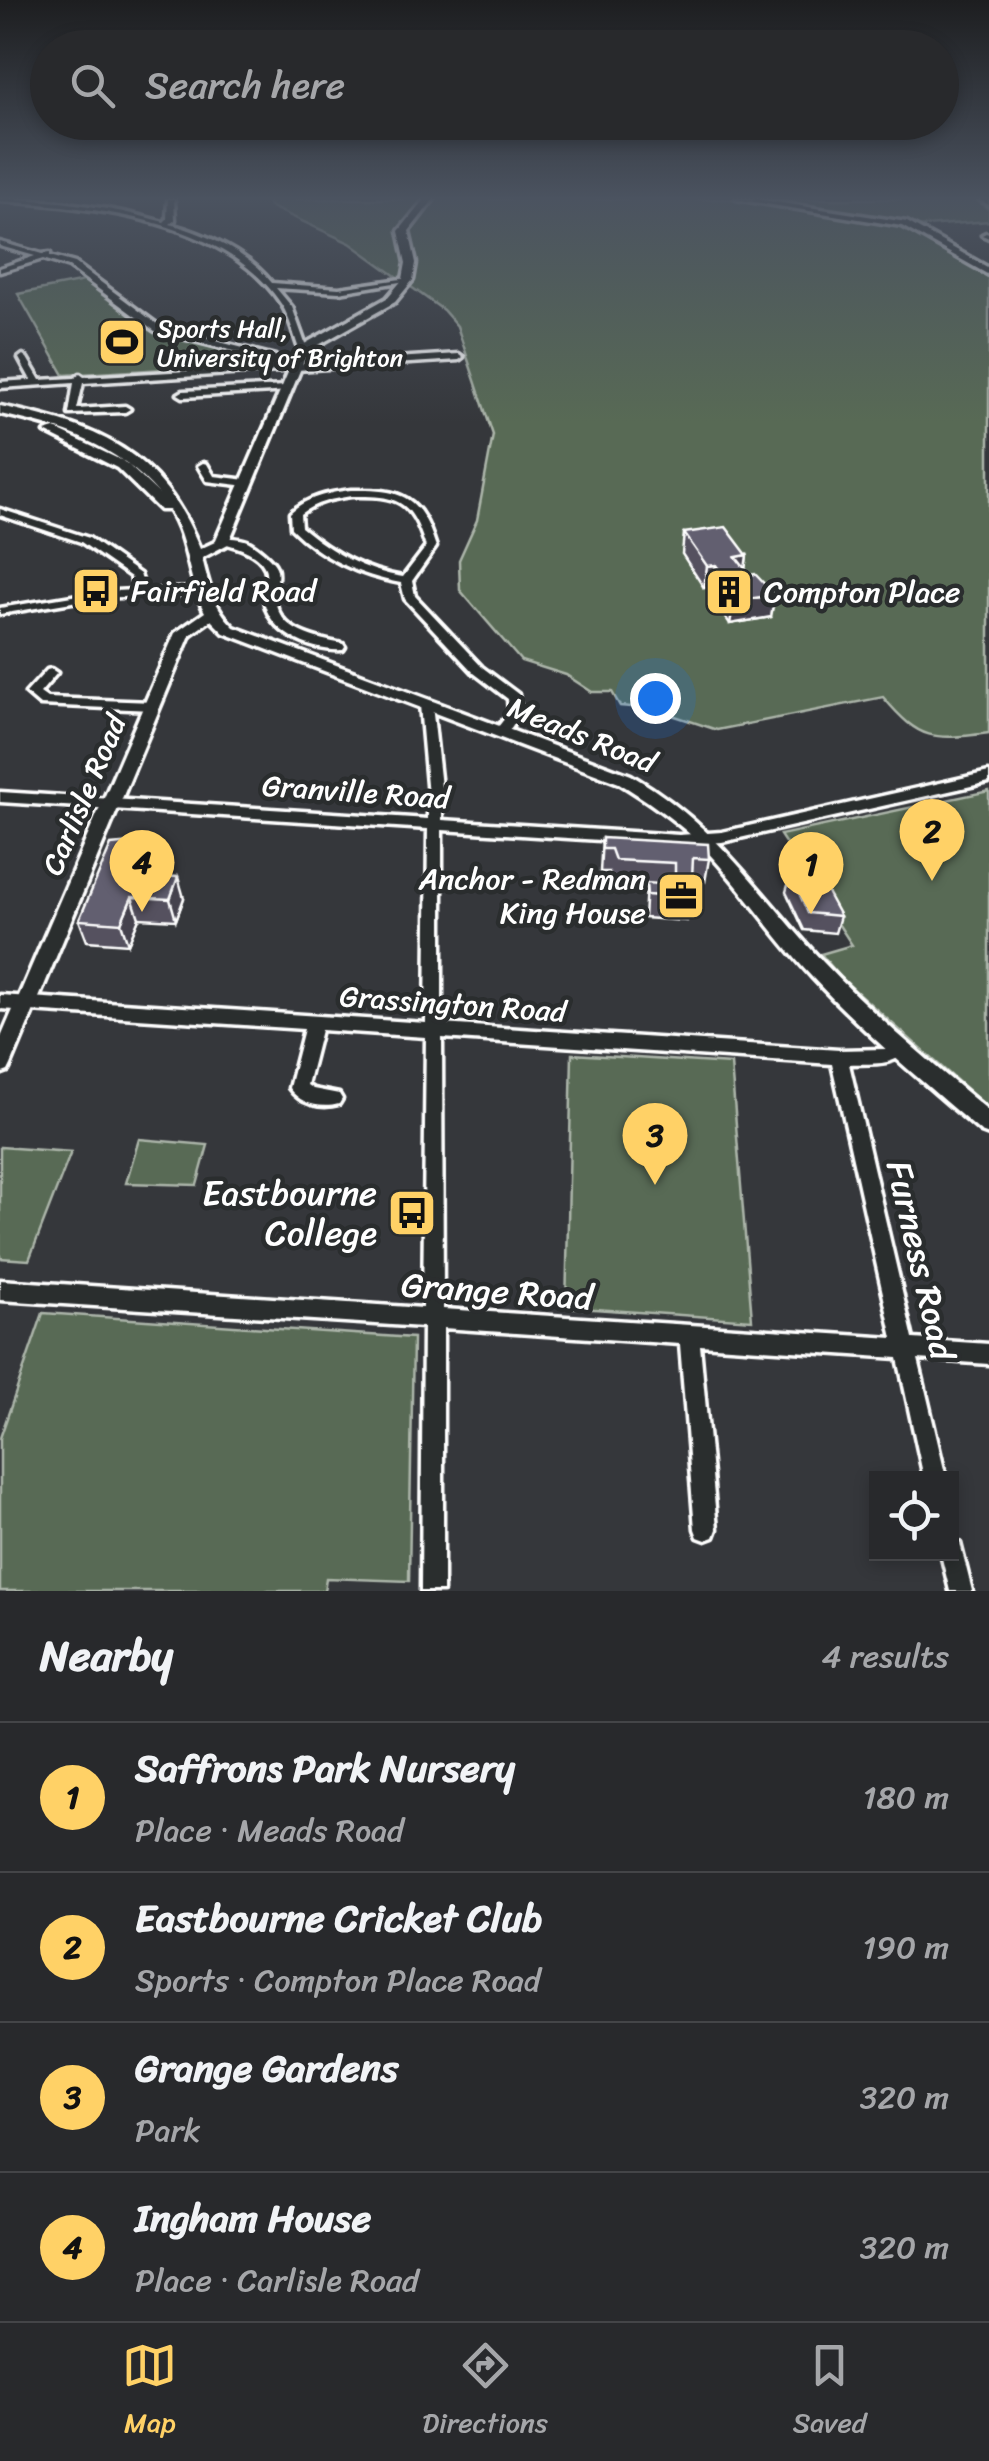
<!DOCTYPE html>
<meta charset="utf-8">
<style>
:root{--surface:#28292c;--page:#343538;--text:#f1f3f6;--muted:#a5a6a9;--line:#444548;--accent:#ffd166}
body{margin:0;font-family:Sriracha,sans-serif;background:var(--page);color:var(--text)}
.controls{position:absolute;right:30px;bottom:30px;display:grid;overflow:hidden;border-radius:0px;box-shadow:0 5px 15px #0003}
.controls button{width:90px;height:90px;display:grid;place-items:center;padding:0;border:0;border-bottom:2px solid var(--line);background:var(--surface);color:var(--text);font:50px sans-serif}
.you{position:absolute;left:655px;top:698px;width:35px;height:35px;margin:-25px;border:8px solid #fff;border-radius:50%;background:#1a73e8;box-shadow:0 0 0 15px #1a73e833}
.badge{display:grid;place-items:center;width:65px;height:65px;border-radius:50%;background:var(--accent);color:#111;font-size:32px;font-weight:700}
.pin{position:absolute;translate:-50% -82px;filter:drop-shadow(0 2px 5px #0008)}
.pin::after{content:'';position:absolute;top:52px;width:35px;height:30px;background:inherit;clip-path:polygon(0 0,100% 0,50% 100%)}
.list{margin:0;padding:0;list-style:none}
h2{display:flex;justify-content:space-between;align-items:center;height:130px;margin:0;padding:0 40px;font-size:42px}
h2 small{font-size:32px;font-weight:400;color:var(--muted)}
.list li{display:grid;grid-template-columns:65px 1fr auto;gap:30px;align-items:center;box-sizing:border-box;height:150px;padding:0 40px;border-top:2px solid var(--line)}
.list b{display:block;font-size:38px;white-space:nowrap}
.list p{margin:0;font-size:32px;white-space:nowrap;color:var(--muted)}
.list em{font-size:32px;font-style:normal;color:var(--muted)}
.icon{flex:none;width:55px;height:55px;fill:none;stroke:currentColor;stroke-width:2;stroke-linecap:round;stroke-linejoin:round}
.map{position:relative;flex:none;width:989px;height:1591px;overflow:hidden}
.search{position:absolute;background:var(--surface);box-shadow:0 5px 15px #0003;left:30px;right:30px;top:30px;height:110px;display:flex;align-items:center;gap:25px;box-sizing:border-box;padding:0 35px;border-radius:55px;color:var(--muted);font-size:38px}
.sheet{height:730px;background:var(--surface)}
nav{display:flex;justify-content:space-around;align-items:center;box-sizing:border-box;height:140px;border-top:2px solid var(--line);background:var(--surface);font-size:28px;color:var(--muted)}
nav a{display:grid;justify-items:center;gap:5px}
nav .on{color:var(--accent)}
.map>svg:first-child{display:block}
.green{fill:#596b55;stroke:#acb5aa;stroke-width:2.5}
.lines{fill:none;stroke-linecap:round;stroke-linejoin:round}
.minor-casing{stroke:#fff;stroke-width:7}
.tertiary-casing{stroke:#fff;stroke-width:7}
.minor{fill:#2a2d2e;fill-rule:evenodd}
.tertiary{fill:#2a2d2e;fill-rule:evenodd}
.wall{fill:#54515f;stroke:#fff;stroke-width:2.5}
.shaded-wall{fill:#45424e;stroke:#fff;stroke-width:2.5}
.building{fill:#625e6f;stroke:#fff;stroke-width:2.5}
.labels{text-anchor:middle;stroke-width:9;stroke-linejoin:round;paint-order:stroke}
.far-poi-label{font-size:25px;fill:#fff;stroke:#2a2d2e;text-anchor:start}
.poi-label{font-size:30px;fill:#fff;stroke:#2a2d2e;text-anchor:start}
.street-label{font-size:30px;fill:#fff;stroke:#2a2d2e}
.near-poi-label{font-size:35px;fill:#fff;stroke:#2a2d2e;text-anchor:end}
.near-street-label{font-size:35px;fill:#fff;stroke:#2a2d2e}
</style>
<div class="map">
<svg width="989" height="1591" viewBox="0 0 989 1591">
<rect width="100%" height="100%" fill="#35373b"/>
<filter id="ink" filterUnits="userSpaceOnUse"><feTurbulence type="fractalNoise" baseFrequency=".01" numOctaves="2"/><feDisplacementMap in="SourceGraphic" scale="20" xChannelSelector="R" yChannelSelector="G"/><feConvolveMatrix kernelMatrix="1 2 1 2 8 2 1 2 1" color-interpolation-filters="sRGB"/></filter>
<g filter="url(#ink)">
<g class="green">
<path d="M265,199H975L989,210V221L913,227L896,222L989,275V733C933,740 921,742 883,697L717,730L654,709L620,706L612,692H592L566,675L521,661L460,590L459,560L477,520L493,435L457,326L443,310L350,243L271,207Z"/>
<polygon points="84,281 151,331 269,363 64,375 18,294"/>
<polygon points="989,791 989,1109 841,978 821,954 852,945 780,835"/>
<polygon points="572,1054 731,1064 752,1320 566,1307"/>
<polygon points="139,1139 208,1145 197,1185 126,1183"/>
<polygon points="0,1147 71,1152 29,1260 0,1258"/>
<polygon points="43,1313 413,1338 409,1581 326,1578 324,1591 0,1591 0,1438"/>
</g>
<g class="lines">
<g class="minor-casing">
<g id="minor">
<path d="M0,199C56,199 110,207 164,222L167,219L168,199H174L175,220L170,224C207,234 248,253 272,283L339,288L408,278L412,280L339,292L276,288L292,307L307,349L303,352L299,349C294,335 290,318 282,305C226,219 94,207 0,201Z"/>
<polygon points="980,199 987,199 989,205"/>
<polygon points="986,233 989,234 989,238 982,235"/>
<polygon points="0,242 42,254 50,253 50,256 75,263 161,327 275,356 284,365 459,354 463,357 459,360 83,383 77,409 125,406 130,409 125,412 69,414 74,383 0,388 0,382 31,380 19,358 23,355 27,358 40,380 75,378 80,374 84,377 275,366 269,360 155,331 69,267 43,259 0,272 0,268 35,256 0,246"/>
<polygon points="287,386 290,387 290,391 183,397 178,394 183,391"/>
<polygon points="203,463 207,464 214,476 247,480 252,483 247,486 207,481 198,466"/>
<path d="M351,490C403,489 420,496 436,547L412,581L415,596L482,667L518,694L521,713L506,735L501,736L494,732L509,713L508,699L474,673L405,599L401,583C360,576 320,557 291,528L290,513C307,497 328,493 351,490ZM351,496C399,495 411,500 426,547L403,577C364,571 331,552 301,527L300,514C316,502 332,499 351,496Z"/>
<polygon points="0,509 89,538 140,574 145,590 202,588 208,591 202,594 96,598 0,614 0,608 96,592 134,590 131,577 81,542 0,515"/>
<path d="M223,537C230,538 240,538 247,541C255,545 273,559 276,567C280,577 274,589 275,599C279,632 317,639 343,644L345,647L343,650C313,652 268,634 264,599C262,590 269,577 265,568C258,552 235,546 219,542L218,540Z"/>
<polygon points="51,669 57,673 40,693 47,698 152,702 158,706 152,710 40,705 26,693 47,670"/>
<path d="M426,701L432,705L442,796V820L679,835L722,832L989,772V782L722,842L679,845L442,830V1024L839,1050L886,1049L901,1042L907,1044L909,1049C894,1067 871,1063 849,1064L913,1339L989,1344V1364L918,1359L946,1478H924L898,1358L700,1345L717,1529L714,1537L706,1540L698,1537L695,1529L680,1344L443,1328V1591H421L423,1327L0,1300V1280L423,1308L426,1037L321,1030L307,1085L313,1089L339,1094L342,1099L339,1104C321,1109 300,1104 289,1088L304,1029L0,1009V995L426,1023L428,829L0,802V792L428,819V796L420,705ZM442,1038L832,1064L893,1338L443,1309Z"/>
<polygon points="952,1540 960,1543 972,1591 950,1591 941,1554 952,1554"/>
</g>
</g>
<g class="tertiary-casing">
<g id="tertiary">
<path d="M425,199H434L409,231L416,263L413,280L395,302L308,351L228,544L202,558C209,586 213,606 234,627L631,775C718,826 756,891 823,962C874,1016 932,1064 989,1111V1135L981,1132C923,1082 864,1033 812,977C770,932 737,880 693,837C670,816 645,799 619,783L224,633L211,620L190,635L11,1065L8,1071L0,1074V1040L175,633L205,612C187,580 189,541 169,510H160L117,468L45,432L55,429L125,462L159,494C117,445 62,427 0,414V406C99,427 160,450 200,549L215,542L299,347L387,298L403,279L406,263L399,231Z"/>
<polygon points="736,199 756,199 907,222 989,268 989,275 902,226"/>
</g>
</g>
<use href="#minor" class="minor"/>
<use href="#tertiary" class="tertiary"/>
</g>
<g class="wall">
<polygon points="684,533 747,555 745,569 771,617 730,624 724,615 726,606 712,587 704,588 682,554"/>
<polygon points="602,838 709,859 705,882 692,881 691,898 687,921 644,918 646,885 612,883 609,872 600,872"/>
<polygon points="143,842 150,863 146,875 184,898 176,920 139,918 128,944 87,941 79,920"/>
<polygon points="791,875 840,916 835,933 804,930 786,892"/>
</g>
<g class="shaded-wall">
<polygon points="747,555 744,577 736,557"/>
<polygon points="716,565 712,587 704,588 707,566"/>
<polygon points="775,595 771,617 730,624 734,601"/>
<polygon points="143,842 150,863 146,873 151,891 133,869"/>
<polygon points="178,877 184,898 176,920 170,899"/>
<polygon points="132,897 139,918 128,944 121,923"/>
</g>
<g class="building">
<polygon points="726,527 747,555 736,557 750,575 755,574 775,595 734,601 728,592 734,591 716,565 707,566 684,533"/>
<polygon points="602,838 708,844 709,859 693,858 691,898 647,895 646,883 675,885 675,863 615,860 611,849 602,849"/>
<polygon points="143,842 133,869 145,870 143,875 178,877 170,899 132,897 121,923 79,920 111,845"/>
<polygon points="816,872 840,916 808,913 791,875"/>
</g>
</g>
<linearGradient id="sky" x2="0" y2="1"><stop stop-color="#1d1e20"/><stop offset="0.47" stop-color="#4b5360"/><stop offset="1" stop-color="#4b5360" stop-opacity="0"/></linearGradient>
<rect width="989" height="422" fill="url(#sky)"/>
<defs>
<g id="stadium-square" transform="scale(2.5)"><rect x="-9" y="-9" width="18" height="18" rx="4" fill="#ffd166" stroke="#2a2d2e"/><path d="M0-5a6.5 5 0 1 0 0 10a6.5 5 0 1 0 0-10ZM-3.5-1.8h7v3.6h-7Z" fill="#111"/></g>
<g id="bus-square" transform="scale(2.5)"><rect x="-9" y="-9" width="18" height="18" rx="4" fill="#ffd166" stroke="#2a2d2e"/><path d="M-5-6H5V4H4V6H2V4H-2V6H-4V4H-5ZM-3.5-4V0h7V-4ZM-3.5 1.2v1.5H-2V1.2ZM2 1.2v1.5H3.5V1.2Z" fill="#111"/></g>
<g id="building-square" transform="scale(2.5)"><rect x="-9" y="-9" width="18" height="18" rx="4" fill="#ffd166" stroke="#2a2d2e"/><path d="M-4-6H4V6H1V3H-1V6H-4ZM-2.5-4.3h1.7v1.8h-1.7ZM.8-4.3h1.7v1.8H.8ZM-2.5-1h1.7V.8h-1.7ZM.8-1h1.7V.8H.8Z" fill="#111"/></g>
<g id="office-square" transform="scale(2.5)"><rect x="-9" y="-9" width="18" height="18" rx="4" fill="#ffd166" stroke="#2a2d2e"/><path d="M-6-3h4V-5.5h4V-3h4V5H-6ZM-1-4.5V-3h2v-1.5ZM-6 0V1H6V0Z" fill="#111"/></g>
</defs>
<g fill-rule="evenodd">
<use href="#stadium-square" x="122" y="342"/>
<use href="#bus-square" x="96" y="591"/>
<use href="#building-square" x="729" y="592"/>
<use href="#office-square" x="681" y="896"/>
<use href="#bus-square" x="412" y="1213"/>
</g>
<g class="labels">
<g class="far-poi-label">
<text x="157" y="337">Sports Hall,<tspan x="157" dy="29">University of Brighton</tspan></text>
</g>
<g class="poi-label">
<text x="131" y="601">Fairfield Road</text>
<text x="764" y="602">Compton Place</text>
<text x="646" y="889" text-anchor="end">Anchor - Redman<tspan x="646" dy="34">King House</tspan></text>
</g>
<g class="street-label">
<text transform="translate(582 735) rotate(22)" y="10">Meads Road</text>
<text transform="translate(356 792) rotate(4)" y="10">Granville Road</text>
<text transform="translate(84 795) rotate(-67)" y="10">Carlisle Road</text>
<text transform="translate(453 1004) rotate(4)" y="10">Grassington Road</text>
</g>
<g class="near-poi-label">
<text x="377" y="1205">Eastbourne<tspan x="377" dy="40">College</tspan></text>
</g>
<g class="near-street-label">
<text transform="translate(921 1260) rotate(77)" y="12">Furness Road</text>
<text transform="translate(497 1291) rotate(4)" y="12">Grange Road</text>
</g>
</g>
</svg>
<div class="controls">
<button><svg class="icon" aria-label="locate" viewBox="0 0 24 24"><circle cx="12" cy="12" r="6"/><path d="M12 2v4M12 18v4M2 12h4M18 12h4"/></svg></button>
</div>
<div class="you"></div>
<div class="pin badge" style="left:811px;top:914px">1</div>
<div class="pin badge" style="left:932px;top:881px">2</div>
<div class="pin badge" style="left:655px;top:1185px">3</div>
<div class="pin badge" style="left:142px;top:912px">4</div>
<div class="search"><svg class="icon" aria-label="search" viewBox="0 0 24 24"><circle cx="10" cy="10" r="6"/><path d="M15 15l6 6"/></svg>Search here</div>
</div>
<section class="sheet">
<h2>Nearby<small>4 results</small></h2>
<ul class="list">
<li><span class="badge">1</span><div><b>Saffrons Park Nursery</b><p>Place · Meads Road</p></div><em>180 m</em></li>
<li><span class="badge">2</span><div><b>Eastbourne Cricket Club</b><p>Sports · Compton Place Road</p></div><em>190 m</em></li>
<li><span class="badge">3</span><div><b>Grange Gardens</b><p>Park</p></div><em>320 m</em></li>
<li><span class="badge">4</span><div><b>Ingham House</b><p>Place · Carlisle Road</p></div><em>320 m</em></li>
</ul>
</section>
<nav>
<a class="on"><svg class="icon" aria-label="map" viewBox="0 0 24 24"><path d="M3 6l6-2 6 2 6-2v14l-6 2-6-2-6 2zM9 4v14M15 6v14"/></svg>Map</a>
<a><svg class="icon" aria-label="directions" viewBox="0 0 24 24"><path d="M12 3l9 9-9 9-9-9zM9 14v-3h6M13 9l2 2-2 2"/></svg>Directions</a>
<a><svg class="icon" aria-label="saved" viewBox="0 0 24 24"><path d="M7 4h10v16l-5-4-5 4z"/></svg>Saved</a>
</nav>
